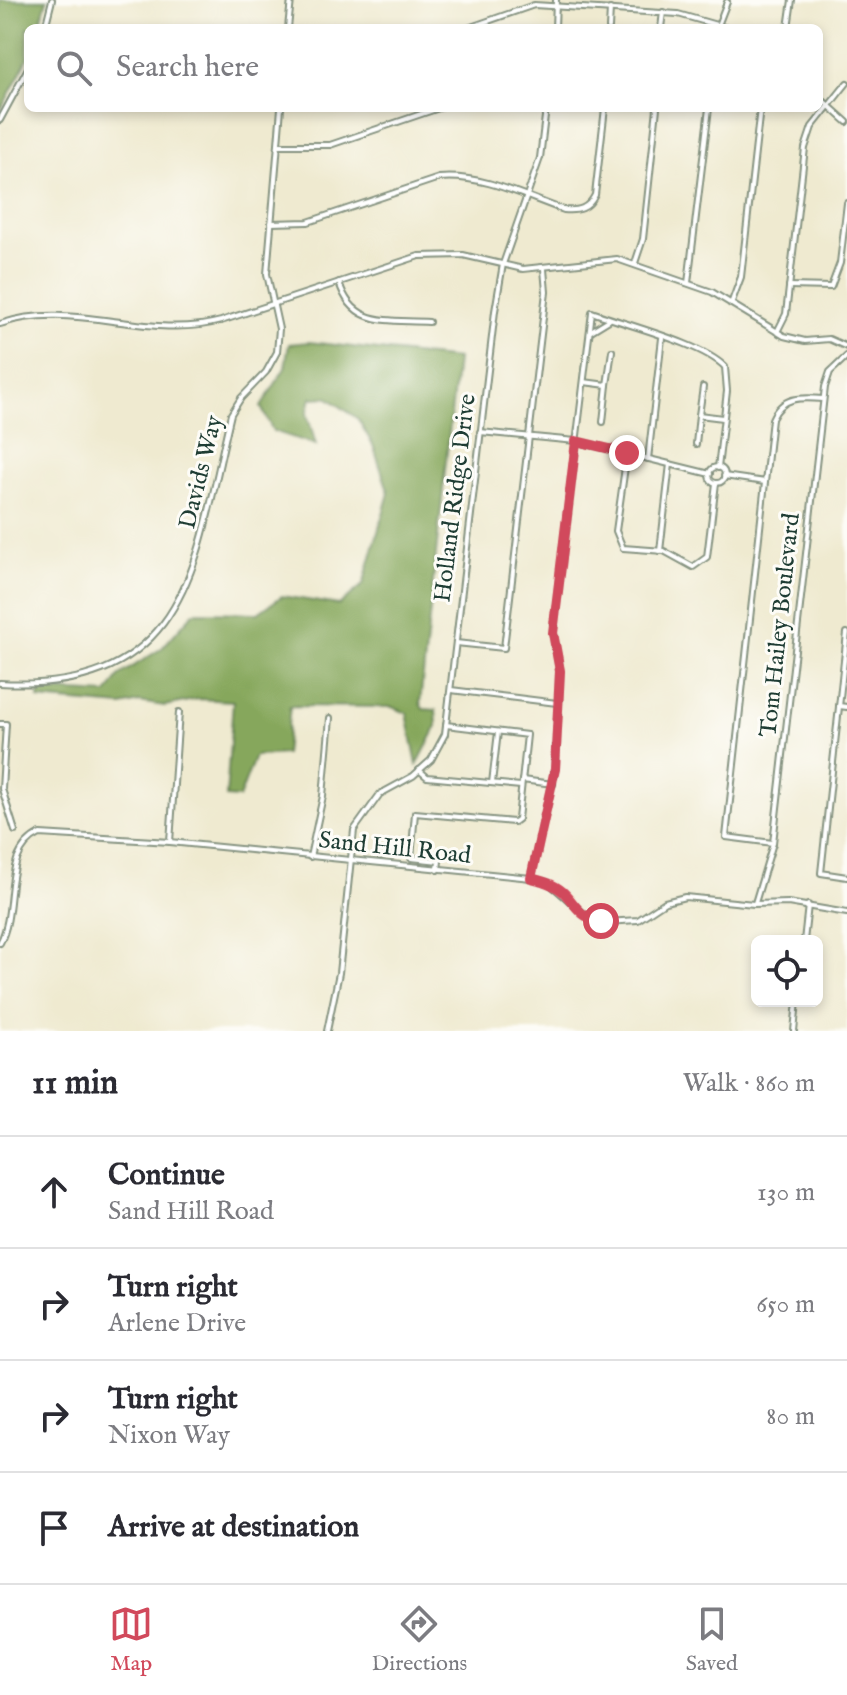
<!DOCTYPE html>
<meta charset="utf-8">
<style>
:root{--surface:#fff;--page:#f2f2f3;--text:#2b2b33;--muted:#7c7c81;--line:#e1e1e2;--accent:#d1495b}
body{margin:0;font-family:"IM FELL English",serif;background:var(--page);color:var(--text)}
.controls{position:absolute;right:24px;bottom:24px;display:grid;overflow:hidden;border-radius:12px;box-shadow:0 4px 12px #0003}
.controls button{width:72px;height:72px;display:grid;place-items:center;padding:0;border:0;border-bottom:2px solid var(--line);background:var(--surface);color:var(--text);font:40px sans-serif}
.stop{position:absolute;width:24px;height:24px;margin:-18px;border:6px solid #d1495b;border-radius:50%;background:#fff}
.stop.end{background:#d1495b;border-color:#fff;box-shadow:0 2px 8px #0008}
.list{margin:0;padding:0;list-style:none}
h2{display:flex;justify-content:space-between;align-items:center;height:104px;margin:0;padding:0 32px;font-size:34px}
h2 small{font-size:26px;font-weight:400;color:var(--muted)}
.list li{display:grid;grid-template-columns:52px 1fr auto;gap:24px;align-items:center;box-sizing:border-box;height:112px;padding:0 32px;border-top:2px solid var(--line)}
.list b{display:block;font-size:30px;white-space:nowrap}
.list p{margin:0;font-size:26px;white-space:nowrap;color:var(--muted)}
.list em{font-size:26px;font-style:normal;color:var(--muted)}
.icon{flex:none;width:44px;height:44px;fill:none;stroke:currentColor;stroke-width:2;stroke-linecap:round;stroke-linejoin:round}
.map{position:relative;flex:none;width:847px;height:1031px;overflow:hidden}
.search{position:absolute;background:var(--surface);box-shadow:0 4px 12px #0003;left:24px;right:24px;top:24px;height:88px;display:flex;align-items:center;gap:20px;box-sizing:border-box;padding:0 28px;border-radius:12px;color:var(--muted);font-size:30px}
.sheet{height:552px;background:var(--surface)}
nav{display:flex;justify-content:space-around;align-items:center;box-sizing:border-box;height:112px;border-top:2px solid var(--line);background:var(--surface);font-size:22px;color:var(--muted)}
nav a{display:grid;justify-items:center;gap:4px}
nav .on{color:var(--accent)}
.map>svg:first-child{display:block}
.forest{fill:#86a75b;stroke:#527248;stroke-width:2}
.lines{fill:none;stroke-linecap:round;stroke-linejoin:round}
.minor-casing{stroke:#879482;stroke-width:8}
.minor{stroke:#fff;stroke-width:4}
.route{stroke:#d1495b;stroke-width:10}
.labels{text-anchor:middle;stroke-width:6;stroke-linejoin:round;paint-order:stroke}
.street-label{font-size:24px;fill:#1f3d34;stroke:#fdfcf7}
</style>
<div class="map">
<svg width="847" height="1031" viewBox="0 0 847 1031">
<rect width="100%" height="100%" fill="#fdfcf7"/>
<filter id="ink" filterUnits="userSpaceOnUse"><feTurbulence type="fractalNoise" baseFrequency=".0125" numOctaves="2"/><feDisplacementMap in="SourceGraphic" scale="16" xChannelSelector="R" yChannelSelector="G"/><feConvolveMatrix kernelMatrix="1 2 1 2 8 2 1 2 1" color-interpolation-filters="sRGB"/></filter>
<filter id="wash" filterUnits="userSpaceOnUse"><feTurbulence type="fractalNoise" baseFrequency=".006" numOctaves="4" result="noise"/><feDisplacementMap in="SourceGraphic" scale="32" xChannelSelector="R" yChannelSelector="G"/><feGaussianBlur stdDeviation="1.8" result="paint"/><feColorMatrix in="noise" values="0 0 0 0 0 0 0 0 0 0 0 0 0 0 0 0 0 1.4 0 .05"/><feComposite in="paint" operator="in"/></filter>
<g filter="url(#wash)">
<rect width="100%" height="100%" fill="#efead0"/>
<g class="forest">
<polygon points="0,0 47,0 39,28 28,28 28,58 0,112"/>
<polygon points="309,342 457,359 420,703 423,709 436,710 437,726 417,765 407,713 392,707 290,706 285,754 255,756 239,798 226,797 233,701 198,699 165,706 139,702 122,706 39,699 40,690 107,694 120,675 162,648 194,612 258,613 282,596 339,605 363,585 389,493 373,445 358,419 327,397 311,398 307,414 316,445 273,431 261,407 285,368 289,344"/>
</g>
</g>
<g filter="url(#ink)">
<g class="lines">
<g class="minor-casing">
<g id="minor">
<polyline points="45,28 52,0"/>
<polyline points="288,28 291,0"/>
<polyline points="468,28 534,5 678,14 727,28"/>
<polyline points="555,28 556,0"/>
<polyline points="609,28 610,9"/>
<polyline points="661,28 663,12"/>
<polyline points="717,28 727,2"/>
<polyline points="788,28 792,0"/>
<polyline points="819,97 847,122"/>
<polyline points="0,120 28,68"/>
<polyline points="278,145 330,145 439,108"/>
<path d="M271,223L308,222L439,178C482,174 524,196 564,210C579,211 588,209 595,195L605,108"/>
<polyline points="635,263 643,239 657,108"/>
<path d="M339,282C353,328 388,319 429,322"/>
<polyline points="688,283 709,108"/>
<polyline points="789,286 831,287 840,263 847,203"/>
<polyline points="731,304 741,277 760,108"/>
<path d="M0,324C72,299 148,341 221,321L419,256L463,255L523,269L617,259L712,292L784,336L805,341L829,339L847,347"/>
<polyline points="591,331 609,320"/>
<polyline points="777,332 786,314 805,148 812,127 847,83"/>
<polyline points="584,382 607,385 612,351"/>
<polyline points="699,415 703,387"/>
<polyline points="603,422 607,385"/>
<polyline points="480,432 576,441 710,474"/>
<polyline points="696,444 699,415 723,418"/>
<polyline points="627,453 616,531 623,548 664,551 693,567 707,557 716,483"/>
<polyline points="648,459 662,338"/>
<circle cx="717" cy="475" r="8"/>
<polyline points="724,476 765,482"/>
<polyline points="660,551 670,464"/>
<polyline points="847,633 821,873 847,877"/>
<polyline points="456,643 504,648 546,292 544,269"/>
<path d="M0,683C191,693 196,560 231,414L241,398L266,372L277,352L279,329L267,274L281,108"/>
<polyline points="451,690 557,703"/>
<polyline points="839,706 847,707"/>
<polyline points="0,724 6,724 2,789 15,831"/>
<polyline points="419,770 427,777 521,786"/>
<polyline points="522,780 553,784"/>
<polyline points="492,783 498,732"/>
<polyline points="170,842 179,712"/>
<path d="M773,843L726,837L772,419C782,396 801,397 823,399"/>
<polyline points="310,857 323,796 330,718"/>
<polyline points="438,870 439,861 411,858 415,813 514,822 518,819 527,735 446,725"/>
<path d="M531,878L555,769L560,671L553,633L592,312C625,325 702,343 725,367L727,391L718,468"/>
<polyline points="755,903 773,843 825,387 830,372 847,356"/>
<polyline points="804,941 808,905"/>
<path d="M0,943C19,907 0,853 40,834L170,842L531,878L549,883L591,920L606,922L638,920L665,902L685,897L754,904L788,903L847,913"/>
<polyline points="327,1031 339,973 354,830 380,794 413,776 431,760 445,734 495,311 503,264 540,158 546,108"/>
<polyline points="794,1031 797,1001"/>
</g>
</g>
<use href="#minor" class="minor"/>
</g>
</g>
<g class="lines" filter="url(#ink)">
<path class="route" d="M601,921C582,919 578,908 566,895C557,885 544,881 531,878L555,769L560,671L553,633L576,441L627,453"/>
</g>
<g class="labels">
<g class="street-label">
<text transform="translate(200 472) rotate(-76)" y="8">Davids Way</text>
<text transform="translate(454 498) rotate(-83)" y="8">Holland Ridge Drive</text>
<text transform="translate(779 625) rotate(-84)" y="8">Tom Hailey Boulevard</text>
<text transform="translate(395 847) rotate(6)" y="8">Sand Hill Road</text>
</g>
</g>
</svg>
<div class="controls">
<button><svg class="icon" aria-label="locate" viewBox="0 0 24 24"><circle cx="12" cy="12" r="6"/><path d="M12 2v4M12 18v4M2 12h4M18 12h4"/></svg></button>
</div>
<div class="stop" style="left:601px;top:921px"></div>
<div class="stop end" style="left:627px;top:453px"></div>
<div class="search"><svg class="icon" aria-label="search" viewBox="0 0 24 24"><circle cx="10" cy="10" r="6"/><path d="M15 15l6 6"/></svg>Search here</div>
</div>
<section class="sheet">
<h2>11 min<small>Walk · 860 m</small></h2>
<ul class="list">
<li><svg class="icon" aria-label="ahead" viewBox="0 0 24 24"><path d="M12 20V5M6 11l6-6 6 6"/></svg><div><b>Continue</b><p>Sand Hill Road</p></div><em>130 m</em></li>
<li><svg class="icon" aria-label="right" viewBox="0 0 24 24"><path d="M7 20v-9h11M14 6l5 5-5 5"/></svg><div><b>Turn right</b><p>Arlene Drive</p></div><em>650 m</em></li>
<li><svg class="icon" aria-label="right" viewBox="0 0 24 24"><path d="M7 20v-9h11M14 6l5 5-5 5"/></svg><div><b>Turn right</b><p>Nixon Way</p></div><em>80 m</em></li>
<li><svg class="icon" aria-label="arrive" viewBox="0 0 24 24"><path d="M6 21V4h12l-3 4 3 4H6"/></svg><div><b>Arrive at destination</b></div></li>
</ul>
</section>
<nav>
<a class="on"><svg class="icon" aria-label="map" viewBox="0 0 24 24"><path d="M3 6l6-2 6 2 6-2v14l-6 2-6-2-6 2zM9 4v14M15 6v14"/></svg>Map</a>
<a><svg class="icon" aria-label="directions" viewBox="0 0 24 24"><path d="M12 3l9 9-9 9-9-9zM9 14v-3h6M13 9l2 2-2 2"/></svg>Directions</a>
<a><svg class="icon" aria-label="saved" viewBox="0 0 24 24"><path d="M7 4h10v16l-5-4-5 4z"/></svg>Saved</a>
</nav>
